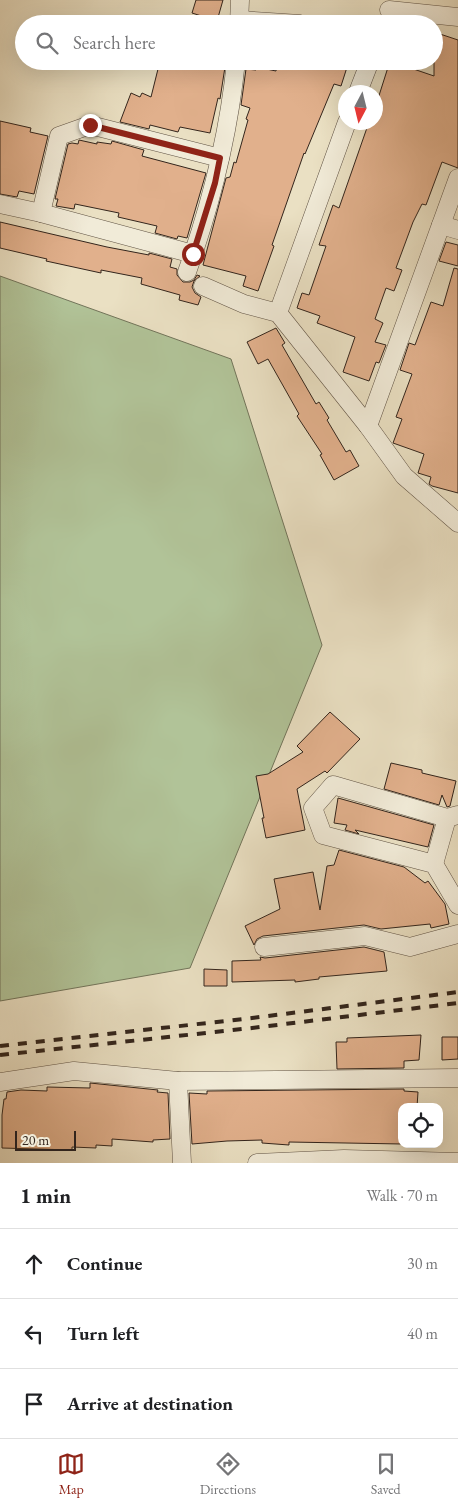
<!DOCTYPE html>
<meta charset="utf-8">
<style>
:root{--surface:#fff;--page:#f2f2f2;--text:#202124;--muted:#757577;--line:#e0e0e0;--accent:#8f2418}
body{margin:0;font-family:"EB Garamond",serif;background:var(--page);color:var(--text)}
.controls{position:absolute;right:15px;bottom:15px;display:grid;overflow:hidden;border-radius:10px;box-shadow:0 5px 20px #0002}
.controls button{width:45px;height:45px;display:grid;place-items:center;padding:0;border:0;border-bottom:1px solid var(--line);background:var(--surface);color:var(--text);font:25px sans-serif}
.compass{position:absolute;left:338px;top:85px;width:45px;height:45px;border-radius:50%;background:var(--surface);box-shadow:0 5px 20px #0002;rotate:187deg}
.scale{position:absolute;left:15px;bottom:12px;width:61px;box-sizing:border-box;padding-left:5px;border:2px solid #33251c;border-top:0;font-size:14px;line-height:18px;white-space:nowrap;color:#33251c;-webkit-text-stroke:4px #f1ebd8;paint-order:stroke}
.stop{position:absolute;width:15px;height:15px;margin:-11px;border:4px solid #8f2418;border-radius:50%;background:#fff}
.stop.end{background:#8f2418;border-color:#fff;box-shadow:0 1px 5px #0008}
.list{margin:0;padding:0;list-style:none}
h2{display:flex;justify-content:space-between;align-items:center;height:65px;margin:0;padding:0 20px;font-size:21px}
h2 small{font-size:16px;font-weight:400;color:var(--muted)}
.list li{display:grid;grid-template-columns:32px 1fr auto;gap:15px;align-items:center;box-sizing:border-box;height:70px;padding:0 20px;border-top:1px solid var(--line)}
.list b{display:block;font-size:19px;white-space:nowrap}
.list em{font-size:16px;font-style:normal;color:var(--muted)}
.icon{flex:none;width:28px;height:28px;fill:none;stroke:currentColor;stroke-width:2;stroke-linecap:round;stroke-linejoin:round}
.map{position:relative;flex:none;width:458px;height:1163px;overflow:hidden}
.search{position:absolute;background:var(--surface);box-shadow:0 5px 20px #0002;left:15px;right:15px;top:15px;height:55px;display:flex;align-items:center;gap:12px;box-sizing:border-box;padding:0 18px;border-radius:28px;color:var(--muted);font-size:19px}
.sheet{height:275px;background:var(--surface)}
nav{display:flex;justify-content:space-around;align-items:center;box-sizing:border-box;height:70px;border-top:1px solid var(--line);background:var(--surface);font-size:14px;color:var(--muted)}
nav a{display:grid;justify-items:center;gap:2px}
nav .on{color:var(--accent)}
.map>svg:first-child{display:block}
.green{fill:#b1c398;stroke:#72745a}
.building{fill:#e1b08c;stroke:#33251c}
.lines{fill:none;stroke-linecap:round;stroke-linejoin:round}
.minor-casing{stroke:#615446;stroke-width:19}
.minor{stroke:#f1ebd8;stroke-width:18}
.rail{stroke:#33251c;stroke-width:4;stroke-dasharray:9 9;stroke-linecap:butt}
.route{stroke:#8f2418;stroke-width:6}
</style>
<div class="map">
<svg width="458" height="1163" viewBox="0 0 458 1163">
<rect width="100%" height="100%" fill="#eae0c3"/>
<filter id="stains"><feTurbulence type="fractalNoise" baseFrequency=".004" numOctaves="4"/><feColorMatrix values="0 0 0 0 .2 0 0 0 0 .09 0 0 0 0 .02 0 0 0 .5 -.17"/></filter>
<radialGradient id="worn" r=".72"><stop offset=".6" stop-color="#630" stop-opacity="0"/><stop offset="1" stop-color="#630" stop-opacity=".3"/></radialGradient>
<polygon class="green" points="0,276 231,359 322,645 190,968 0,1001"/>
<g class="building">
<polygon points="196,0 223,0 217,21 192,13"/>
<polygon points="434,32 458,40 458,168 442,162 426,205 422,204 413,222 396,268 402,270 394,291 386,288 375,319 383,323 375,342 386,345 379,363 376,362 369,381 343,372 355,337 317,323 320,316 297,308 302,293 309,295 326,246 319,245 333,205 339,208 369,122 376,122 376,105 390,61 434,76"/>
<polygon points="160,61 221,61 220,66 225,67 220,99 218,98 210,133 180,127 178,132 150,125 149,129 120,122 131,93 140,97 142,93 151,97"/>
<polygon points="277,61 349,61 341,86 334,84 305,154 304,153 272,245 274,246 258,291 243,286 246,276 203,265 226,178 230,177 234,162 236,163 248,120 246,119 250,108 241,105 246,69 256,70 257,67 276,71"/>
<polygon points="0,121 31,128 30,132 48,136 34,194 19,191 17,197 0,194"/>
<polygon points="79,140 97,144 97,142 111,144 112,141 144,150 142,156 206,173 187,238 178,236 177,239 155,233 157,226 118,217 119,213 75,204 74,209 56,206 58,199 55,199 68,144 72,143 78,144"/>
<polygon points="0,222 107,247 149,255 149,253 172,259 170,267 177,269 177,275 183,282 190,282 194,280 197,275 200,276 194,281 192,287 195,293 201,297 198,305 179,300 180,295 141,284 142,278 101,270 101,273 46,261 47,259 0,248"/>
<polygon points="446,242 458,245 458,266 439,261"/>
<polygon points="454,268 458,269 458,493 432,486 429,484 431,477 418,473 424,454 393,443 402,419 396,417 412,374 400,370 409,343 415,345 431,302 443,306"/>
<polygon points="276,328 285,343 282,345 316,404 319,402 329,418 327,420 346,452 350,450 359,466 334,480 320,455 322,454 297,416 299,414 268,359 258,364 247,342"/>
<polygon points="330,712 360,739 327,773 325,771 297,789 305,830 266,838 262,818 264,818 256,776 268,774 303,752 297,746"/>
<polygon points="391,763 422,770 422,773 456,781 450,806 447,807 442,795 439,805 384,789"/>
<polygon points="338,798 434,825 428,847 355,830 359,834 345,830 347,825 334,823"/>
<polygon points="339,850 404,867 425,883 428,881 445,904 449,924 431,928 430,924 381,929 364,925 263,936 257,939 254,945 245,926 280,909 274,879 313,872 320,910 327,866 334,865"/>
<polygon points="364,947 384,952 387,971 319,977 319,979 295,982 295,980 232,982 232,961 261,960 260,957 265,958"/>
<polygon points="204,969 227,970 227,986 204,986"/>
<polygon points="421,1035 419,1060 404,1061 404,1068 337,1069 336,1042 347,1042 347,1038"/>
<polygon points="442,1037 458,1037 458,1059 442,1060"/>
<polygon points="90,1083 158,1090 157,1092 168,1093 170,1139 153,1140 153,1142 112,1139 112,1146 96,1145 96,1148 72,1147 72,1150 2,1148 2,1115 4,1099 6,1099 7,1092 21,1090 47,1091 47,1087 90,1088"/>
<polygon points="404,1089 404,1091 418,1092 417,1107 402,1107 402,1144 289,1142 289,1145 262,1143 262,1140 227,1141 192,1144 189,1093 207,1094 207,1091"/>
</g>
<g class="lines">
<g class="minor-casing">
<g id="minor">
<polyline points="389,10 458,17"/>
<polyline points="239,20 300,24"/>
<polyline points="239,24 240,0"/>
<polyline points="358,92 370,61"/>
<polyline points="0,204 41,213 193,254"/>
<polyline points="41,213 59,136 90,125 220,158"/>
<polyline points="441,225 458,230"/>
<path d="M187,272C211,204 229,133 236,61"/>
<polyline points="203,286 244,304 278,313 368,426 404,476 458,523"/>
<polyline points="278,313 347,122"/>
<polyline points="368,426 458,178"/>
<polyline points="458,815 447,818 333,785 313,808 323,835 434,864 458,905"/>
<polyline points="434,864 447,818"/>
<polyline points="264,947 365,936 410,947 458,934"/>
<polyline points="178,1081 182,1163"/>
<polyline points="0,1082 74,1071 178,1081 458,1078"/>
<polyline points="257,1163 344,1159 458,1162"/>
</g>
</g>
<use href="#minor" class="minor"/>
<g class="rail">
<polyline points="0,1046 252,1018 458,992"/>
<polyline points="0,1055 252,1028 458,1003"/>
</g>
</g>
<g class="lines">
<polyline class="route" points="90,125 220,158 215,183 193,254"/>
</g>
<rect width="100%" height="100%" filter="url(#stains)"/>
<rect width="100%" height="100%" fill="url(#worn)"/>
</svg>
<div class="controls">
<button><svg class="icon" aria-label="locate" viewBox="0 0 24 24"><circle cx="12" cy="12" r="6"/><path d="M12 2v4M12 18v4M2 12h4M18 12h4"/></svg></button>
</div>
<svg class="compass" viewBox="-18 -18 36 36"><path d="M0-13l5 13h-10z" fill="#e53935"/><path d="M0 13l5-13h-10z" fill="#757577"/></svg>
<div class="scale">20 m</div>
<div class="stop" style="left:193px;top:254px"></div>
<div class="stop end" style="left:90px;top:125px"></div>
<div class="search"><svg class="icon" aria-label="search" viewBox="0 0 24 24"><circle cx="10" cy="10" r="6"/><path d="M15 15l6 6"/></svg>Search here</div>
</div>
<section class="sheet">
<h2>1 min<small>Walk · 70 m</small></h2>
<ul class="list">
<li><svg class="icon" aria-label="ahead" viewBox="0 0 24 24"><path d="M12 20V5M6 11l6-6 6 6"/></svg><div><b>Continue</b></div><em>30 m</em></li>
<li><svg class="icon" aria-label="left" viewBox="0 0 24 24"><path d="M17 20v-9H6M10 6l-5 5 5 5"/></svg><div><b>Turn left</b></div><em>40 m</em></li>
<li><svg class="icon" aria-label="arrive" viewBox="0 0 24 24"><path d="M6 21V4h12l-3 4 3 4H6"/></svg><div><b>Arrive at destination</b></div></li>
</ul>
</section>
<nav>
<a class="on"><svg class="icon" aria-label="map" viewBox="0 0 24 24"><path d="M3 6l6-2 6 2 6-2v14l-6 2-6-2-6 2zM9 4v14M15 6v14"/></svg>Map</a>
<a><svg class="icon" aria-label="directions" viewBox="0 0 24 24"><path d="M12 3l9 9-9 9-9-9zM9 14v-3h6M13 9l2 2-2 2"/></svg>Directions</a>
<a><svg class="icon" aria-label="saved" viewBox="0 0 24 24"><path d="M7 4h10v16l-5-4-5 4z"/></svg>Saved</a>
</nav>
